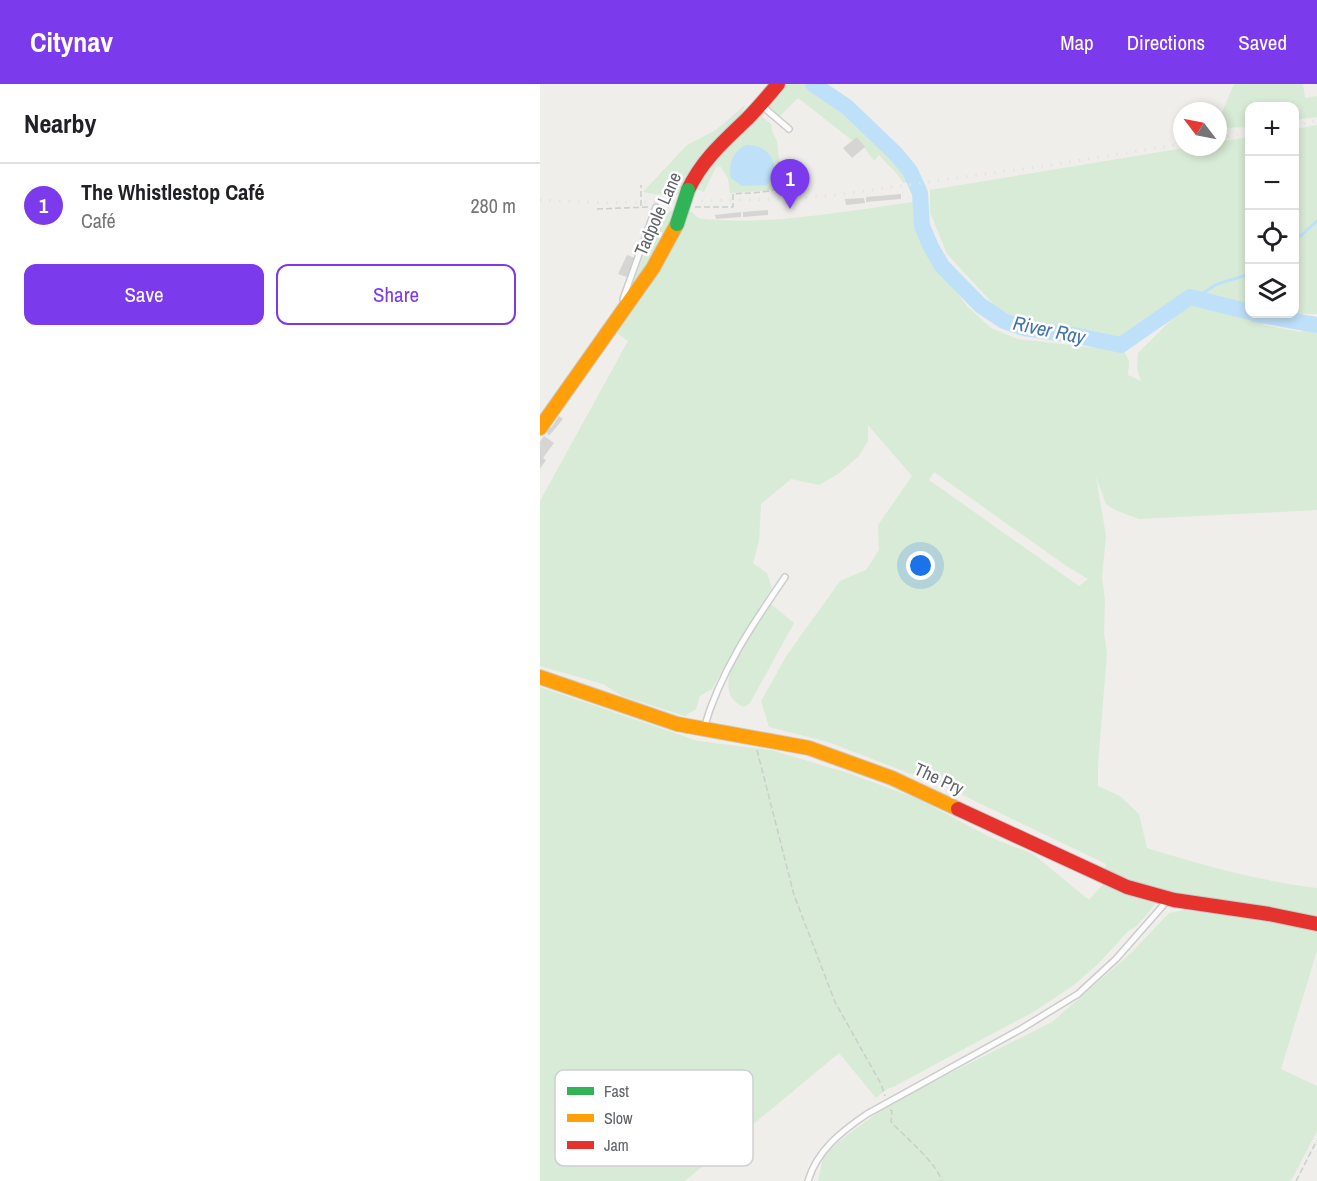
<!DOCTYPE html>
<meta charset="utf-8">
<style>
:root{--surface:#fff;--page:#f6f6f6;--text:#202124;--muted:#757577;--line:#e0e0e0;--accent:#7c3aed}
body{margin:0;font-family:"Archivo Narrow",sans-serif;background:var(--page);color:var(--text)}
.controls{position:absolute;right:18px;top:18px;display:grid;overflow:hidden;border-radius:12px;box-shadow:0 3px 9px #0003}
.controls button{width:54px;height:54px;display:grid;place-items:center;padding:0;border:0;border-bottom:2px solid var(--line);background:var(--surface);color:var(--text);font:30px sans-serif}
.compass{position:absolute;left:633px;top:18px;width:54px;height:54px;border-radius:50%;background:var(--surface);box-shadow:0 3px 9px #0003;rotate:302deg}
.you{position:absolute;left:381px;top:482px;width:21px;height:21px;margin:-15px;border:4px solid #fff;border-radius:50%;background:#1a73e8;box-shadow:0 0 0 9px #1a73e833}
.badge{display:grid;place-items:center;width:39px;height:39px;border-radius:50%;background:var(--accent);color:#fff;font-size:20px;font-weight:700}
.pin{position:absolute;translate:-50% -50px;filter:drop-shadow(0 2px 3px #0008)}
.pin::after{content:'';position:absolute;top:32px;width:21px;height:18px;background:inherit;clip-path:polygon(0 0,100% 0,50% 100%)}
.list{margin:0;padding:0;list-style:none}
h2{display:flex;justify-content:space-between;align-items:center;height:78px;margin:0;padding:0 24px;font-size:26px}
h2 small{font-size:20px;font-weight:400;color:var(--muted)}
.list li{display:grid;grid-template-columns:39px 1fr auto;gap:18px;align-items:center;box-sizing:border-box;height:84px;padding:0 24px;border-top:2px solid var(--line)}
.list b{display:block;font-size:22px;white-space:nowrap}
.list p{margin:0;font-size:20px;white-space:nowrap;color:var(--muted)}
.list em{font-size:20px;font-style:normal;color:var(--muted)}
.actions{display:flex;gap:12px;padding:18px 24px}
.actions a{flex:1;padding:14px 0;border:2px solid var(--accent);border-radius:12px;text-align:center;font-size:21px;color:var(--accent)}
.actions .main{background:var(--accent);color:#fff}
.icon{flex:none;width:33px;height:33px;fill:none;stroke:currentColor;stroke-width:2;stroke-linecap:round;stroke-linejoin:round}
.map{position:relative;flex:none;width:777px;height:1097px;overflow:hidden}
header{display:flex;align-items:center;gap:36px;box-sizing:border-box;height:84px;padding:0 30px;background:var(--accent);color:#fff}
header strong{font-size:28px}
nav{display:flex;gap:33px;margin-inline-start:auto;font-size:21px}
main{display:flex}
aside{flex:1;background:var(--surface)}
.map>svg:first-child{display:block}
.green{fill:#d8ebd6;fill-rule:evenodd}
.water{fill:#bfe0f9}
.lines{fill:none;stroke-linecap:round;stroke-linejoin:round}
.stream{stroke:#bfe0f9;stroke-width:3}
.river{stroke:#bfe0f9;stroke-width:16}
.building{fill:#d6d5d3}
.lane-casing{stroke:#cbcccc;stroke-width:8}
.slow-casing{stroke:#cacacb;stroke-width:16}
.jam-casing{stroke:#cacacb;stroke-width:16}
.path{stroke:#cacfcc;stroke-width:1.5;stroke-dasharray:6 3;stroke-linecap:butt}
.lane{stroke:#fdfcfc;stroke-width:5}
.slow{stroke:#ff9f0a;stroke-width:14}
.jam{stroke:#e5322d;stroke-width:14}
.rail{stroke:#e4e4e4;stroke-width:3;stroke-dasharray:1.5 8;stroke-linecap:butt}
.fast-bridge-casing{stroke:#cacacb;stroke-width:16;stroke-linecap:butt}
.fast-bridge{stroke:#30b455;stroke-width:14}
.labels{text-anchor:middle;stroke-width:5;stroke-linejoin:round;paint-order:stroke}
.street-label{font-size:18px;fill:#5f6368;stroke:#fff}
.water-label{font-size:20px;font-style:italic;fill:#4174aa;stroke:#fff}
.key{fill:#fff;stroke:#cfd0d2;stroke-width:1.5}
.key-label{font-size:16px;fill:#5f6368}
</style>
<header>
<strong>Citynav</strong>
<nav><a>Map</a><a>Directions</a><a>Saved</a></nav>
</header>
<main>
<aside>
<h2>Nearby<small></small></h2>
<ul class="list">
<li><span class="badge">1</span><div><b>The Whistlestop Café</b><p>Café</p></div><em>280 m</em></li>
</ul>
<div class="actions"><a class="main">Save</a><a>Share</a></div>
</aside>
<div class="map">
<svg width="777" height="1097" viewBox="0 0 777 1097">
<rect width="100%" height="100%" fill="#efeeea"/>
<g class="green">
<polygon points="248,0 266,0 313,36 362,84 370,97 363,99 358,91 339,71 334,77 317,53 313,57 258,14 239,33 226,21"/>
<polygon points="694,0 763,0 765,14 777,12 777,33 755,36 754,22 710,22 709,43 678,44 678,37"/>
<polygon points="205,21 201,30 140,111 114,110 103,108 147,61 176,46"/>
<polygon points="219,30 231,40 232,47 237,57 242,103 226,107 190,109 188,94 180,82 176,83 164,108 155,104 168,79"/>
<polygon points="777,41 777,230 741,230 754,230 755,45"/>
<polygon points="709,53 709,221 685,214 652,209 580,256 486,239 456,223 407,170 390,128 390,106 650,63 678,63 678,58"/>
<path d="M373,118L379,122V153L387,169L427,222L451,244L477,255L584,267L589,277L588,291L601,297L597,284L598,269L643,224L656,219L713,234L724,241L761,248L766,244L777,245V426L599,435L575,426L566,420L556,393L566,452L562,493L565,516L564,550L567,569L558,680V702L580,712L599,730L607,764C662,781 719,797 777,804V835L634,811L564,787L566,780L408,704L288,658L229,643L221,617L247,571L300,497L326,486L339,466L338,441L372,392L328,341V357L319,372L298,390L279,401L251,395L221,420L219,457L213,479L227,489L232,504L199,556L172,605L160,612L156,625L145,632L82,612L63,600L0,582V417L88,257L74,247L148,128H152L158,134C226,143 305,127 373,118ZM394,388L525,481L548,495L539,502L389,396Z"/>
<polygon points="133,126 136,128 131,144 97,199 92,201 102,175 114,156 125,131"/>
<path d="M231,520L254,539L210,619L204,623C162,606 216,542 231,520Z"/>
<polygon points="0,603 158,657 231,666 308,689 378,715 452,754 493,770 549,816 566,797 616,819 597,842 588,847 559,879 534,901 495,927 355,1002 347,1005 336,1014 299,969 145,1097 0,1097"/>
<polygon points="643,826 724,834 777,848 777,867 741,985 777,1002 777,1047 751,1097 278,1097 283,1073 298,1058 344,1024 375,1007 512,938 590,870 629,829"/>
</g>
<path class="water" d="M206,61C229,59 245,85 226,101L202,102L191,94C188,80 193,67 206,61Z"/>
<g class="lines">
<g class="stream">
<polyline points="754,158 777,137"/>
<polyline points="657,213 677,200 710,190"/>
</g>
<g class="river">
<polyline points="273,0 307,23 356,70 370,87 380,109 382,142 391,163 402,182 440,221 464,237 484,244 538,252 581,261 650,213 710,228"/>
<polyline points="715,230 777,241"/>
</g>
</g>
<g class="building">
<polygon points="317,53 325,63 312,74 303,64"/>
<polygon points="361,110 361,115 326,118 326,113"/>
<polygon points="324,114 325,119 306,121 305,115"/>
<polygon points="228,126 228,131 203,133 203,128"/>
<polygon points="119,128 124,130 114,155 109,153"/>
<polygon points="201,128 201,133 176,135 175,131"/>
<polygon points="87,171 95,174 87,193 78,190"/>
<polygon points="19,332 23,335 9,352 6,347 9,342 11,344"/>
<polygon points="4,352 14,359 3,374 6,376 0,385 0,358"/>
</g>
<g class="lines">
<g class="lane-casing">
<g id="lane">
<polyline points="221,21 249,45"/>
<polyline points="85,217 83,215 116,123"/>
<path d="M164,644C180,588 212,541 245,493"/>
<path d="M268,1097C277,1066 302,1047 327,1030L481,945L538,910L576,875L627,817"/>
</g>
</g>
<g class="slow-casing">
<g id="slow">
<polyline points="0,344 113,184 137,140"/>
<polyline points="0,593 137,640 269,664 352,694 418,725"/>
</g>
</g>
<g class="jam-casing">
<g id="jam">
<path d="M148,106C162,76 184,57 207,35C218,24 228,12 238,0"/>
<polyline points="418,725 587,803 634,816 729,830 777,840"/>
</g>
</g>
<g class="path">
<polyline points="101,122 101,101"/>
<path d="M155,123H193V110C211,108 244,111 253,92"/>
<polyline points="57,125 109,123"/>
<polyline points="217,666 254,811 295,918 341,1000 345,1012"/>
<path d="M350,1026L352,1027L351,1038C362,1050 401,1083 401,1097"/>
<polyline points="756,1097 777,1056"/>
</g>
<use href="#lane" class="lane"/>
<use href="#slow" class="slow"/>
<use href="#jam" class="jam"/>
<g class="rail">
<polyline points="754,41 777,37"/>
<polyline points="678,54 710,48"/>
<polyline points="0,116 69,119 242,115 288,112 511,81 642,60"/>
</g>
<g class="fast-bridge-casing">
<polyline id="fast-bridge" points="137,140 148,106"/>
</g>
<use href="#fast-bridge" class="fast-bridge"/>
</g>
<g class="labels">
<g class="street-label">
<text transform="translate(118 130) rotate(-66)" y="6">Tadpole Lane</text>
<text transform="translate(399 695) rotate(25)" y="6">The Pry</text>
</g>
<g class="water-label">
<text transform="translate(509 246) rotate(12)" y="7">River Ray</text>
</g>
</g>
<rect x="15" y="986" width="198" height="96" rx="9" class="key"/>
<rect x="27" y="1003" width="27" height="8" fill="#30b455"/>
<rect x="27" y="1030" width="27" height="8" fill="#ff9f0a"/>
<rect x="27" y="1057" width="27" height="8" fill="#e5322d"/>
<g class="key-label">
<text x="64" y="1013">Fast</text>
<text x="64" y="1040">Slow</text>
<text x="64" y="1067">Jam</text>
</g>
</svg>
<div class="controls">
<button>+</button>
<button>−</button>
<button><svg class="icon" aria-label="locate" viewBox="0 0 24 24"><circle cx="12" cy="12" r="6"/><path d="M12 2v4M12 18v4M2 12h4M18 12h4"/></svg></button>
<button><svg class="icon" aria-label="layers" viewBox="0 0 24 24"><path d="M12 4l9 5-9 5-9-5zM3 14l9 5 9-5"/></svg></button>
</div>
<svg class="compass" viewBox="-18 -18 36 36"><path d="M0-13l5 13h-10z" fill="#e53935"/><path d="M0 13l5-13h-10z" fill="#757577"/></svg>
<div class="you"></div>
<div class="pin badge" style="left:250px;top:125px">1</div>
</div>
</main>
